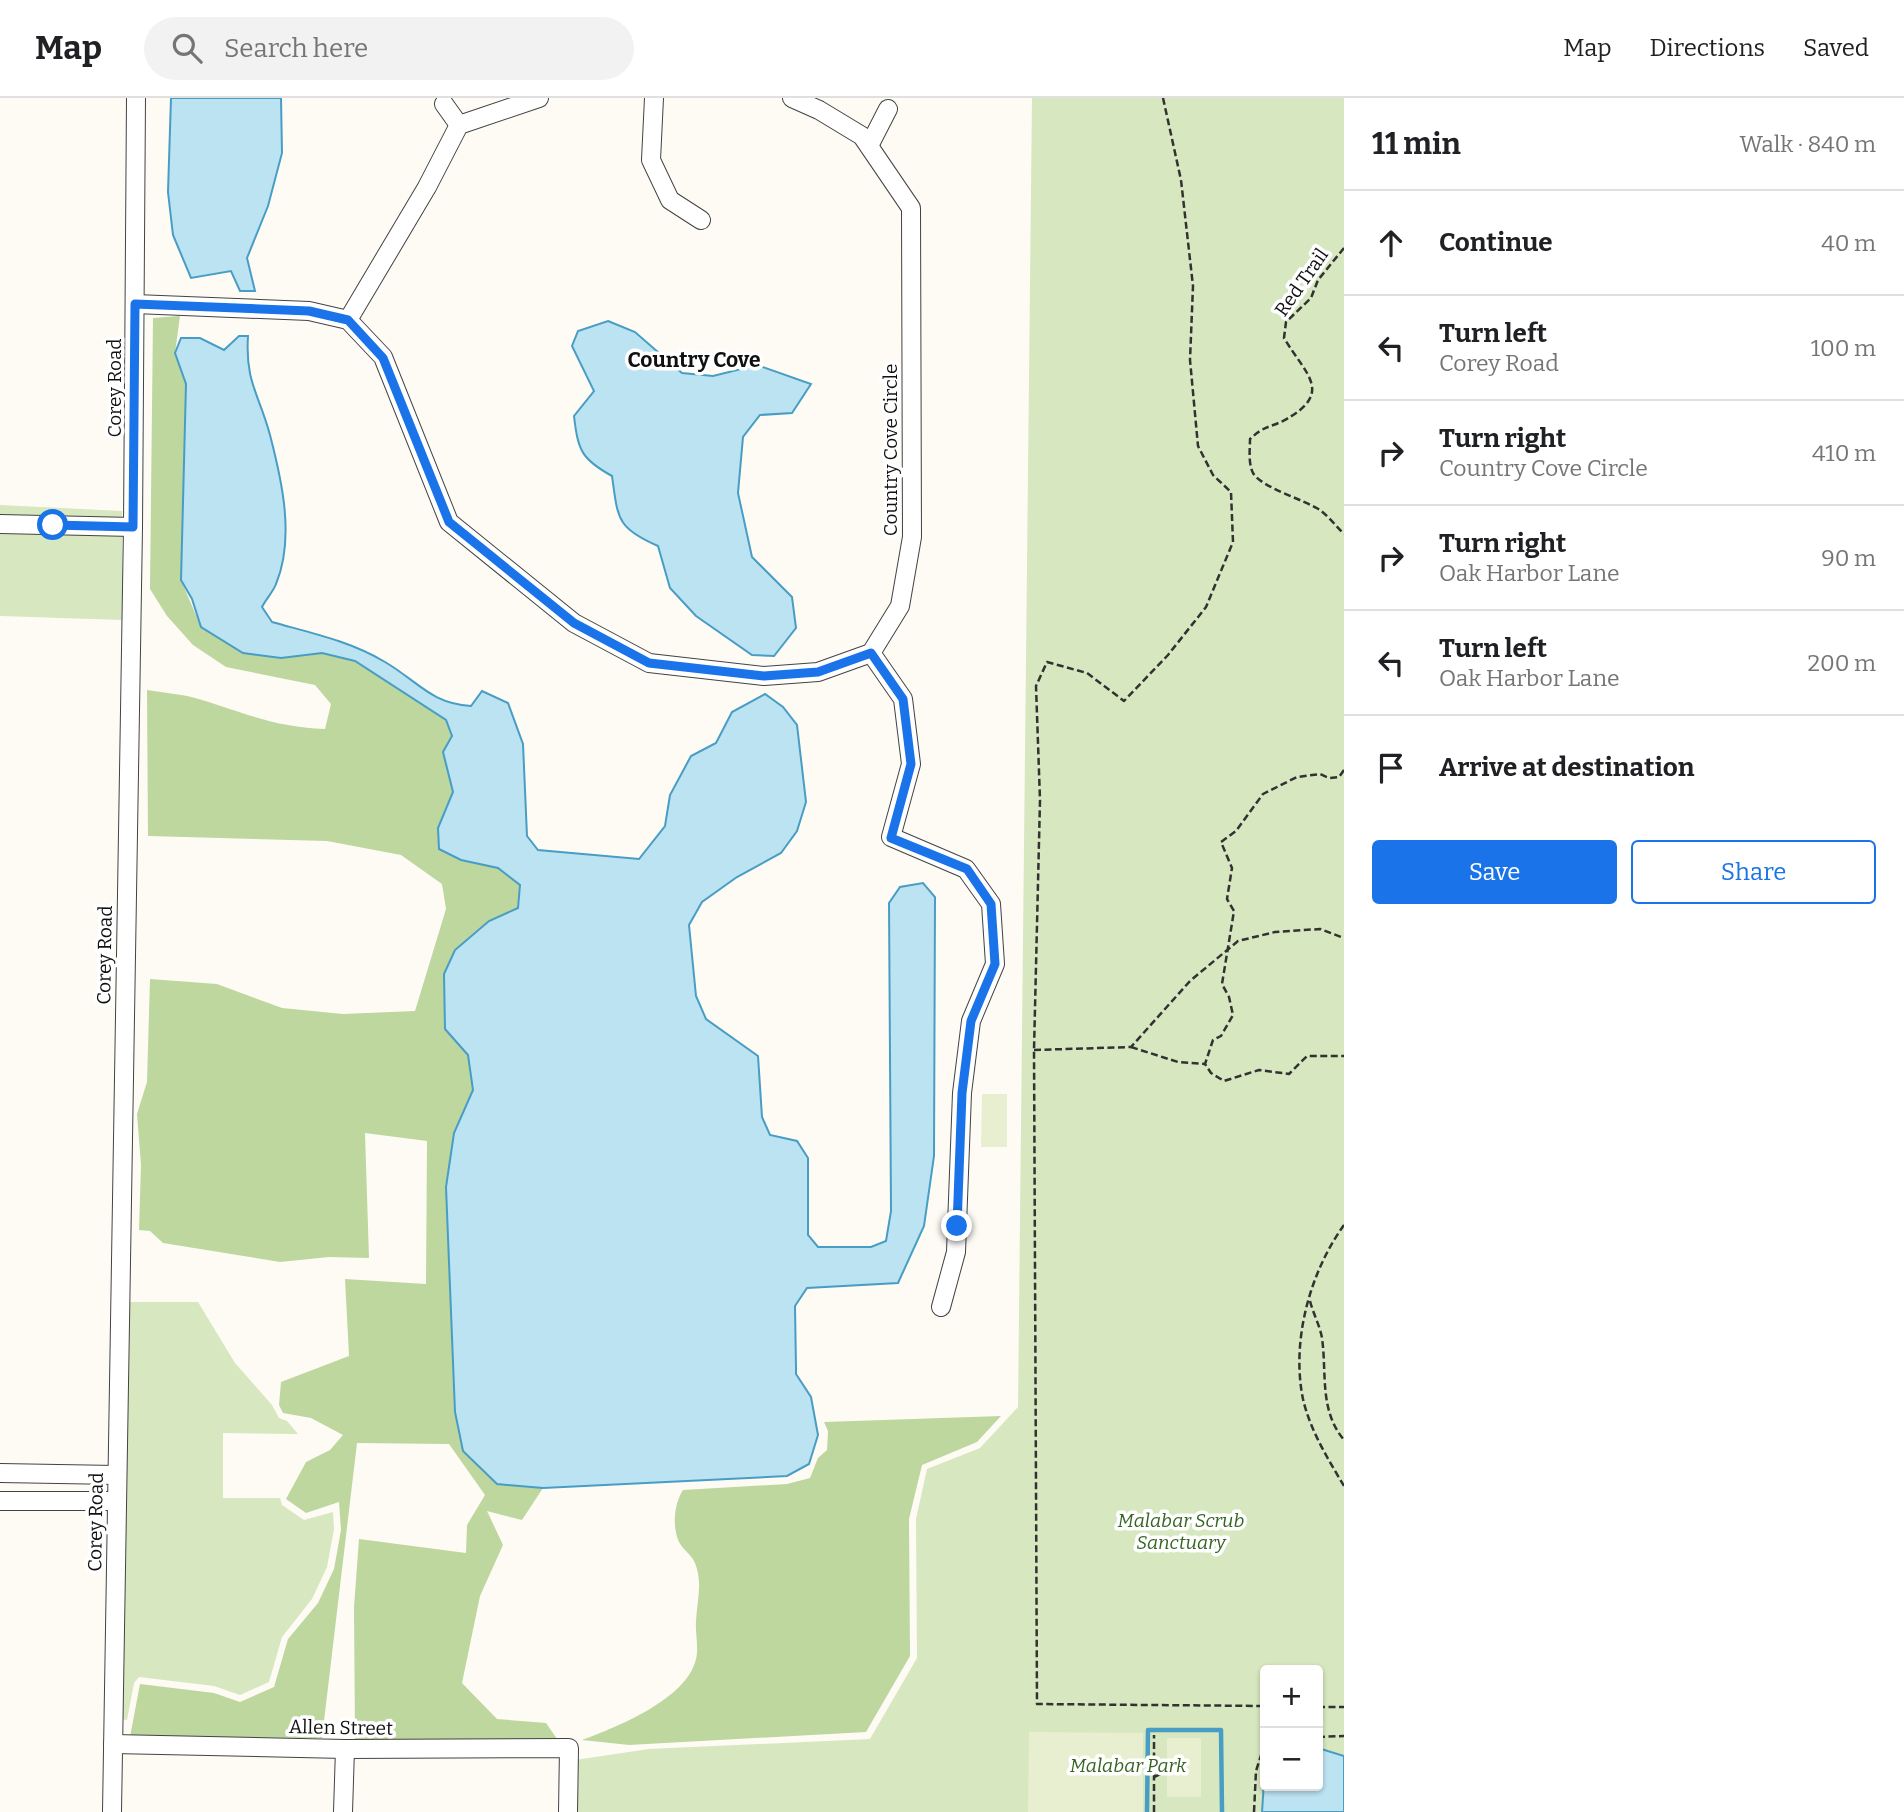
<!DOCTYPE html>
<meta charset="utf-8">
<style>
:root{--surface:#fff;--page:#f2f2f2;--text:#202124;--muted:#757577;--line:#e0e0e0;--accent:#1a73e8}
body{margin:0;font-family:Bitter,serif;background:var(--page);color:var(--text)}
.controls{position:absolute;right:21px;bottom:21px;display:grid;overflow:hidden;border-radius:7px;box-shadow:0 2px 5px #0004}
.controls button{width:63px;height:63px;display:grid;place-items:center;padding:0;border:0;border-bottom:2px solid var(--line);background:var(--surface);color:var(--text);font:35px sans-serif}
.stop{position:absolute;width:21px;height:21px;margin:-16px;border:5px solid #1a73e8;border-radius:50%;background:#fff}
.stop.end{background:#1a73e8;border-color:#fff;box-shadow:0 2px 7px #0008}
.list{margin:0;padding:0;list-style:none}
h2{display:flex;justify-content:space-between;align-items:center;height:91px;margin:0;padding:0 28px;font-size:30px}
h2 small{font-size:23px;font-weight:400;color:var(--muted)}
.list li{display:grid;grid-template-columns:46px 1fr auto;gap:21px;align-items:center;box-sizing:border-box;height:105px;padding:0 28px;border-top:2px solid var(--line)}
.list b{display:block;font-size:26px;white-space:nowrap}
.list p{margin:0;font-size:23px;white-space:nowrap;color:var(--muted)}
.list em{font-size:23px;font-style:normal;color:var(--muted)}
.actions{display:flex;gap:14px;padding:21px 28px}
.actions a{flex:1;padding:16px 0;border:2px solid var(--accent);border-radius:7px;text-align:center;font-size:24px;color:var(--accent)}
.actions .main{background:var(--accent);color:#fff}
.icon{flex:none;width:38px;height:38px;fill:none;stroke:currentColor;stroke-width:2;stroke-linecap:round;stroke-linejoin:round}
.map{position:relative;flex:none;width:1344px;height:1714px;overflow:hidden}
header{display:flex;align-items:center;gap:42px;box-sizing:border-box;height:98px;padding:0 35px;background:var(--surface);border-bottom:2px solid var(--line)}
header strong{font-size:33px}
nav{display:flex;gap:38px;margin-inline-start:auto;font-size:24px}
.search{width:490px;height:63px;background:var(--page);display:flex;align-items:center;gap:18px;box-sizing:border-box;padding:0 24px;border-radius:38px;color:var(--muted);font-size:26px}
main{display:flex}
aside{flex:1;background:var(--surface)}
.map>svg:first-child{display:block}
.green{fill:#d7e7bf;fill-rule:evenodd}
.forest{fill:#bdd79f}
.pitch{fill:#e7efd0}
.water{fill:#bce3f2;stroke:#489dc4;stroke-width:2}
.lines{fill:none;stroke-linecap:round;stroke-linejoin:round}
.stream{stroke:#489dc4;stroke-width:4.5}
.minor-casing{stroke:#434343;stroke-width:20}
.path{stroke:#323232;stroke-width:2.5;stroke-dasharray:7 3.5;stroke-linecap:butt}
.minor{stroke:#fff;stroke-width:18}
.route{stroke:#1a73e8;stroke-width:9}
.labels{text-anchor:middle;stroke-width:7;stroke-linejoin:round;paint-order:stroke}
.street-label{font-size:19px;fill:#101010;stroke:#fff}
.park-label{font-size:19px;font-style:italic;fill:#376424;stroke:#fff}
.neighbourhood-label{font-size:21px;font-weight:bold;fill:#101010;stroke:#fff}
</style>
<header>
<strong>Map</strong>
<div class="search"><svg class="icon" aria-label="search" viewBox="0 0 24 24"><circle cx="10" cy="10" r="6"/><path d="M15 15l6 6"/></svg>Search here</div>
<nav><a>Map</a><a>Directions</a><a>Saved</a></nav>
</header>
<main>
<div class="map">
<svg width="1344" height="1714" viewBox="0 0 1344 1714">
<rect width="100%" height="100%" fill="#fefbf4"/>
<g class="green">
<path d="M1032,0H1344V1714H574L575,1662L649,1651L870,1641L917,1560L916,1421L927,1371L980,1350L1018,1309ZM1265,1572H1318V1688H1265Z"/>
<polygon points="0,407 122,413 123,522 0,518"/>
<polygon points="120,1204 198,1204 235,1265 272,1307 279,1320 287,1323 298,1336 223,1335 223,1400 280,1400 282,1407 304,1422 333,1414 334,1431 327,1469 312,1501 282,1539 269,1584 240,1597 214,1588 139,1579 134,1585 127,1622 114,1620"/>
</g>
<g class="forest">
<path d="M180,218L175,255L186,286L181,482L201,529L243,555L281,560L322,555L355,563L446,622L453,638L443,654L453,694L438,730L461,762L498,770L520,787L518,810L489,823L445,931L468,957L473,992L454,1035L446,1089L455,1314L463,1353L497,1386L543,1390L522,1422L487,1413L503,1447L480,1498L462,1585L497,1621L546,1625L557,1641H355L354,1509L359,1441L466,1455L467,1427L485,1397L449,1346L357,1345L322,1640L130,1639L140,1586L214,1595L240,1604L274,1589L288,1541L318,1505L334,1471L341,1432L339,1404L306,1415L286,1401L306,1364L330,1352L343,1337L311,1320L283,1315L279,1307L281,1284L349,1258L345,1181L426,1186L427,1043L365,1035L369,1160L329,1159L280,1164L163,1145L150,1133L139,1132L141,1067L137,1016L147,984L150,881L217,886L282,910L343,916L415,913L446,811L442,786L401,757L327,743L148,738L147,592C165,595 184,596 202,602C248,616 274,629 325,631L331,606L315,587L226,569L193,547L167,518L150,491L153,220Z"/>
<path d="M1001,1318L977,1344L922,1367L909,1421L910,1558L866,1634L629,1647L582,1642C617,1629 687,1601 696,1561C699,1549 695,1535 696,1523C697,1503 703,1485 695,1465C692,1457 683,1452 679,1444C672,1429 674,1406 683,1392L787,1386L810,1380L818,1360L827,1352L828,1333L824,1324Z"/>
</g>
<g class="pitch">
<polygon points="982,996 1007,996 1007,1049 981,1049"/>
<polygon points="1029,1634 1143,1635 1143,1714 1028,1714"/>
<rect x="1167" y="1640" width="34" height="59"/>
</g>
<g class="water">
<polygon points="171,0 281,0 282,55 268,108 247,160 255,193 240,193 231,173 191,180 173,137 168,94"/>
<path d="M608,223L635,234L682,275L713,278L757,267L811,286L792,315L760,317L743,339L738,395L752,459L792,499L796,530L774,558L752,557L696,518L670,490L658,448C616,430 618,420 612,378C581,361 578,352 574,318L594,293L572,248L578,233Z"/>
<path d="M239,238H248C245,284 259,296 270,337C282,383 295,440 276,486C273,494 266,501 262,509L272,524C311,535 350,543 385,564C419,584 430,605 471,608L482,593L508,605L523,646L527,738L538,752L639,761L665,728L670,697L691,658L716,645L732,614L765,596L783,609L797,627L806,704L797,733L781,755L737,779L702,804L689,827L696,898L706,921L758,958L762,1019L770,1037L797,1043L808,1060V1137L818,1149H871L886,1143L891,1113L889,805L900,789L923,785L935,799L934,1058L924,1128L898,1185L807,1190L795,1208L796,1270V1276L811,1299L818,1337L809,1366L787,1378L543,1390L497,1386L463,1353L455,1314L446,1089L454,1035L473,992L468,957L445,931L444,876L455,852L489,823L518,810L520,787L498,770L461,762L439,751L438,730L453,694L443,654L452,638L446,622L355,563L322,555L281,560L243,555L201,529L192,501L181,482L186,286L175,255L181,240H200L224,252Z"/>
<polygon points="1318,1650 1344,1658 1344,1714 1262,1714 1265,1669 1265,1688 1318,1688"/>
</g>
<g class="lines">
<polyline class="stream" points="1147,1714 1148,1632 1221,1632 1222,1714"/>
<g class="minor-casing">
<g id="minor">
<polyline points="654,0 651,62 670,102 701,122"/>
<polyline points="444,6 459,27"/>
<polyline points="869,48 888,11"/>
<polyline points="135,206 309,213 348,222 383,259 449,424 574,525 649,565 764,578 818,574 871,555 900,508 912,439 911,110 862,38 819,12 792,0"/>
<polyline points="348,222 427,89 459,27 539,0"/>
<polyline points="0,426 133,429"/>
<polyline points="871,555 903,601 911,666 891,739 966,771 991,806 995,866 971,923 962,995 956,1154 941,1209"/>
<polyline points="0,1375 116,1377"/>
<polyline points="0,1403 116,1403"/>
<polyline points="113,1646 345,1651 569,1650 568,1714"/>
<polyline points="112,1714 133,429 136,0"/>
<polyline points="343,1714 345,1651"/>
</g>
</g>
<g class="path">
<polyline points="1163,0 1181,82 1193,188 1190,262 1198,348 1213,377 1231,394 1233,444 1206,509 1168,557 1124,603 1087,575 1047,564 1036,588 1040,702 1034,952 1037,1606 1265,1608"/>
<path d="M1344,150L1318,182L1311,200L1286,224L1284,240C1306,277 1335,295 1283,323C1268,330 1264,328 1250,341C1250,351 1248,365 1253,375C1262,390 1303,401 1320,412C1329,419 1336,428 1344,436"/>
<polyline points="1344,672 1339,679 1329,680 1320,676 1297,679 1263,696 1236,733 1221,744 1232,770 1227,801 1234,813 1222,886 1229,899 1233,917 1221,938 1213,942 1205,966 1211,975 1224,983 1259,972 1289,976 1307,958 1344,958"/>
<polyline points="1131,949 1178,964 1205,966"/>
<polyline points="1034,952 1131,949 1190,883 1238,843 1275,834 1320,831 1344,840"/>
<path d="M1344,1127C1310,1174 1291,1243 1303,1301C1310,1332 1328,1361 1344,1388"/>
<path d="M1310,1203C1313,1215 1320,1228 1322,1240C1327,1276 1319,1312 1344,1342"/>
<polyline points="1318,1609 1344,1609"/>
<polyline points="1318,1639 1344,1638"/>
<polyline points="1154,1679 1167,1673"/>
<polyline points="1154,1714 1154,1637"/>
<polyline points="1254,1714 1256,1673 1265,1645"/>
</g>
<use href="#minor" class="minor"/>
</g>
<g class="lines">
<polyline class="route" points="53,427 133,429 135,206 309,213 348,222 383,260 449,424 574,525 649,565 764,578 818,574 871,555 903,601 911,666 891,740 967,771 991,806 995,866 971,923 962,995 957,1128"/>
</g>
<g class="labels">
<g class="street-label">
<text transform="translate(1301 184) rotate(-55)" y="7">Red Trail</text>
<text transform="translate(114 290) rotate(-90)" y="7">Corey Road</text>
<text transform="translate(890 352) rotate(-90)" y="7">Country Cove Circle</text>
<text transform="translate(104 857) rotate(-89)" y="7">Corey Road</text>
<text transform="translate(95 1424) rotate(-89)" y="7">Corey Road</text>
<text transform="translate(341 1629) rotate(1)" y="7">Allen Street</text>
</g>
<g class="park-label">
<text x="1181" y="1429">Malabar Scrub<tspan x="1181" dy="22">Sanctuary</tspan></text>
<text x="1128" y="1674">Malabar Park</text>
</g>
<g class="neighbourhood-label">
<text x="694" y="269">Country Cove</text>
</g>
</g>
</svg>
<div class="controls">
<button>+</button>
<button>−</button>
</div>
<div class="stop" style="left:53px;top:427px"></div>
<div class="stop end" style="left:957px;top:1128px"></div>
</div>
<aside>
<h2>11 min<small>Walk · 840 m</small></h2>
<ul class="list">
<li><svg class="icon" aria-label="ahead" viewBox="0 0 24 24"><path d="M12 20V5M6 11l6-6 6 6"/></svg><div><b>Continue</b></div><em>40 m</em></li>
<li><svg class="icon" aria-label="left" viewBox="0 0 24 24"><path d="M17 20v-9H6M10 6l-5 5 5 5"/></svg><div><b>Turn left</b><p>Corey Road</p></div><em>100 m</em></li>
<li><svg class="icon" aria-label="right" viewBox="0 0 24 24"><path d="M7 20v-9h11M14 6l5 5-5 5"/></svg><div><b>Turn right</b><p>Country Cove Circle</p></div><em>410 m</em></li>
<li><svg class="icon" aria-label="right" viewBox="0 0 24 24"><path d="M7 20v-9h11M14 6l5 5-5 5"/></svg><div><b>Turn right</b><p>Oak Harbor Lane</p></div><em>90 m</em></li>
<li><svg class="icon" aria-label="left" viewBox="0 0 24 24"><path d="M17 20v-9H6M10 6l-5 5 5 5"/></svg><div><b>Turn left</b><p>Oak Harbor Lane</p></div><em>200 m</em></li>
<li><svg class="icon" aria-label="arrive" viewBox="0 0 24 24"><path d="M6 21V4h12l-3 4 3 4H6"/></svg><div><b>Arrive at destination</b></div></li>
</ul>
<div class="actions"><a class="main">Save</a><a>Share</a></div>
</aside>
</main>
